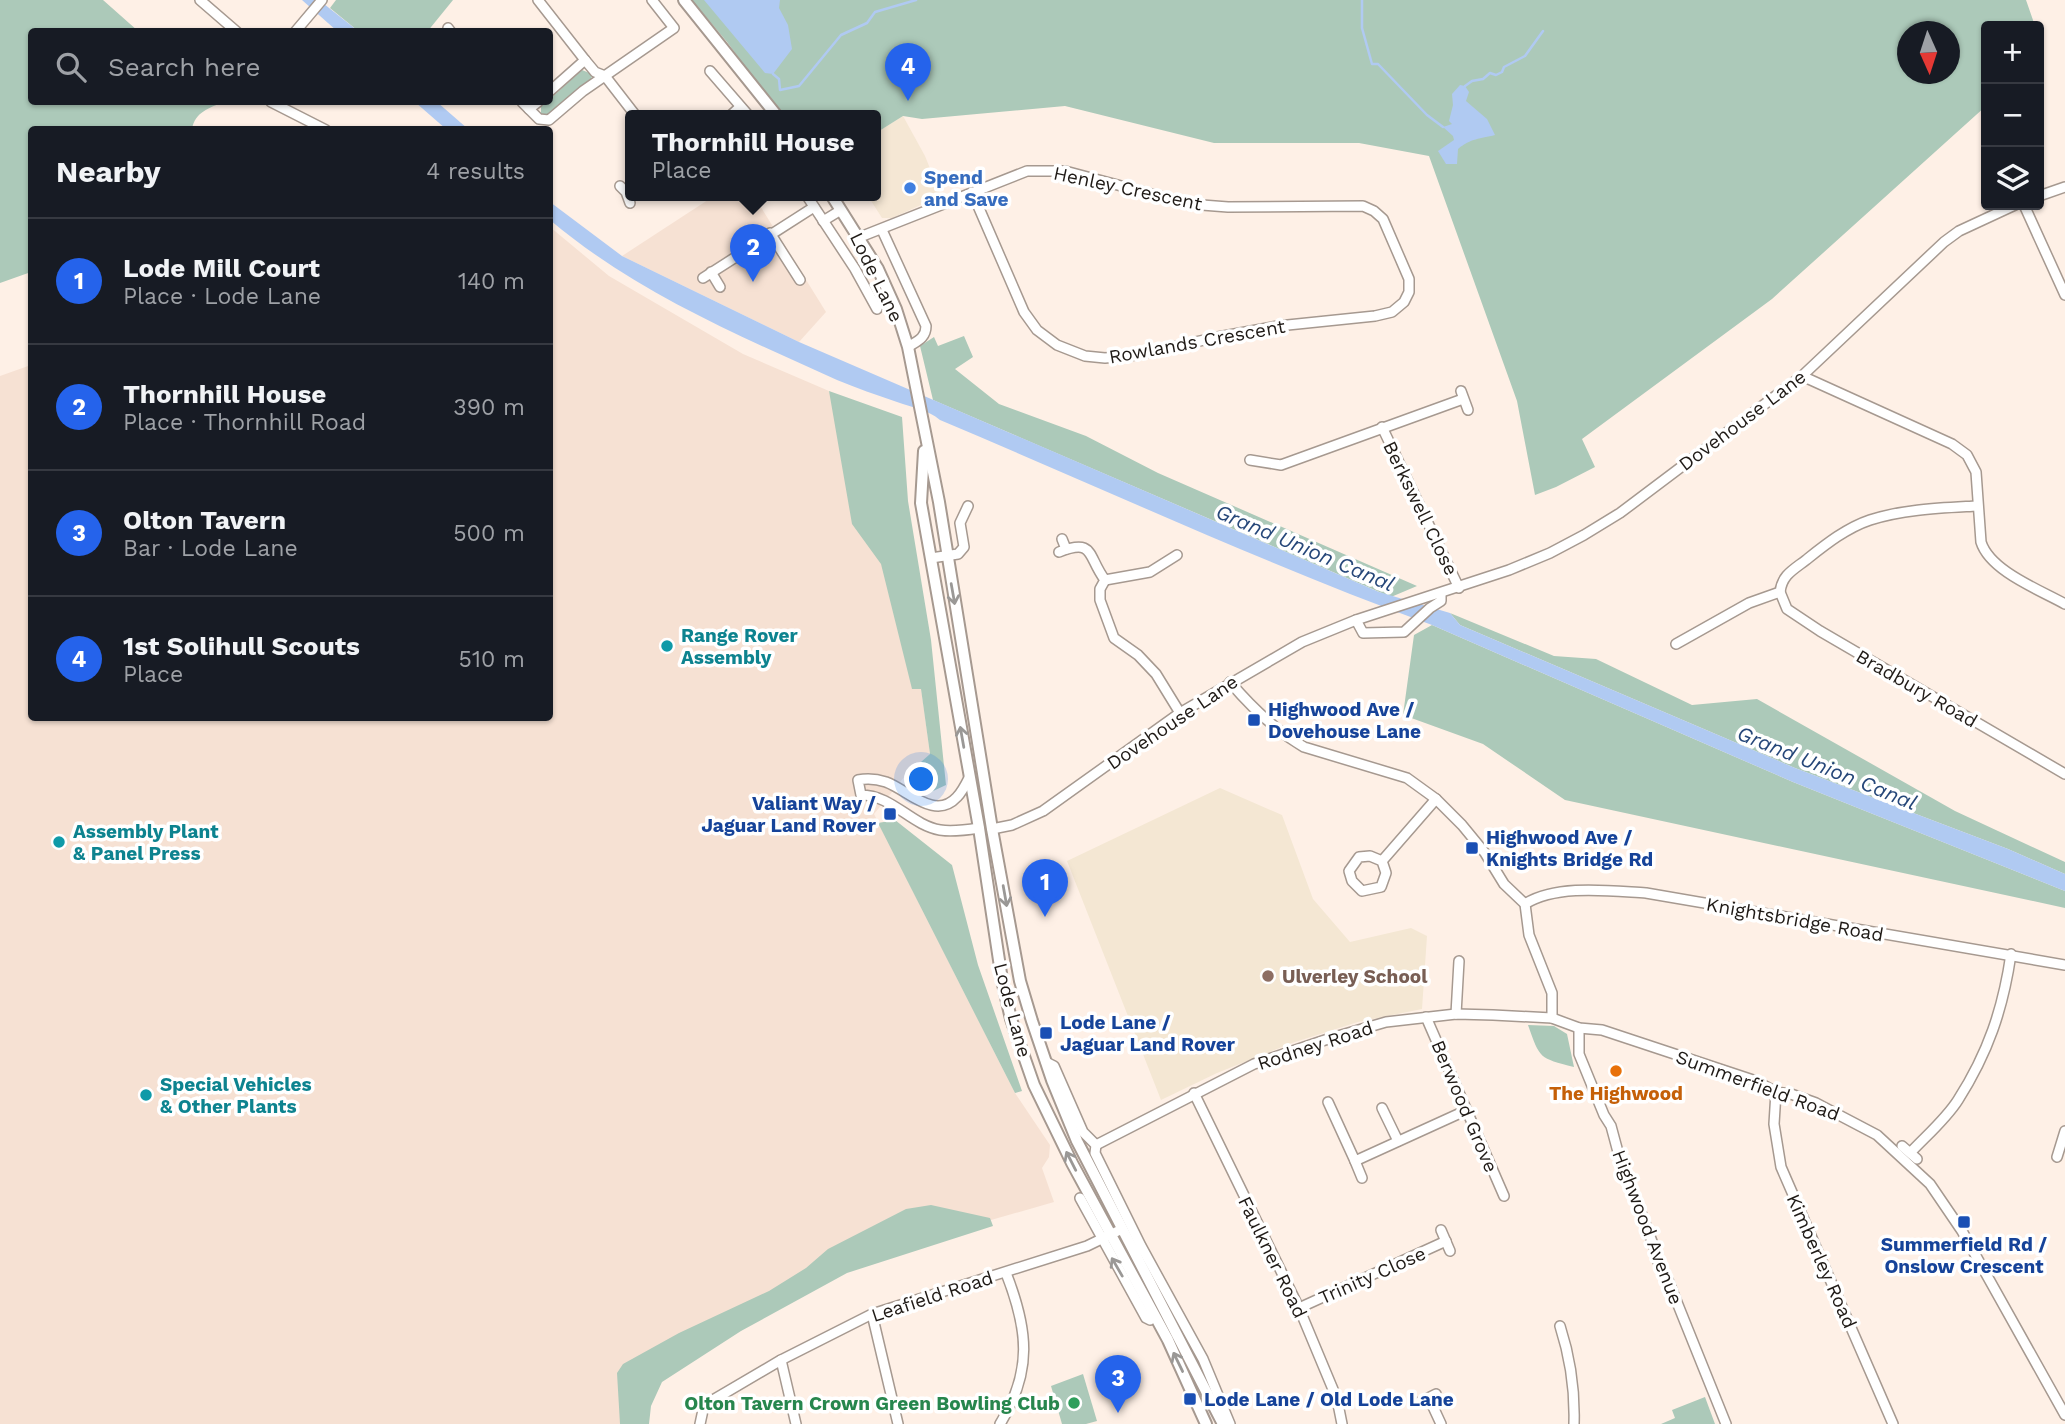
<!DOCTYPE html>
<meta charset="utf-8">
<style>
:root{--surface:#171b24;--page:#242831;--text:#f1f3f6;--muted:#9ea1a6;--line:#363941;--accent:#2563eb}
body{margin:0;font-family:"Work Sans",sans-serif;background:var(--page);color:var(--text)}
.controls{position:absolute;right:21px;top:21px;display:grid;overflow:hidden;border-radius:7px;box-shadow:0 2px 5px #0004}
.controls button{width:63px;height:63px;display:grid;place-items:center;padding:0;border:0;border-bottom:2px solid var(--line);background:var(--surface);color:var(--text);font:35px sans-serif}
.compass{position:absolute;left:1897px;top:21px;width:63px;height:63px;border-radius:50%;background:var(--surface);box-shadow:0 2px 5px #0004;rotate:177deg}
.you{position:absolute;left:922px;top:780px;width:24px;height:24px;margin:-18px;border:5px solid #fff;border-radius:50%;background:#1a73e8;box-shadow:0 0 0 10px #1a73e833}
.badge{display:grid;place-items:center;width:46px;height:46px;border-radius:50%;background:var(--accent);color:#fff;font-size:23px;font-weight:700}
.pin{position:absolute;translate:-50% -58px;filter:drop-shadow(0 2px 4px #0008)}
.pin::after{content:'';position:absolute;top:37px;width:24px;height:21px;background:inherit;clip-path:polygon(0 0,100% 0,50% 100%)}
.popup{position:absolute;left:625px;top:110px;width:256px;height:91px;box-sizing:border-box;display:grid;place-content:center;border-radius:7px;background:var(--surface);filter:drop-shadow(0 2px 5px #0005);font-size:23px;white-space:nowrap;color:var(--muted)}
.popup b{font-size:26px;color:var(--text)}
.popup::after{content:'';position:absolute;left:50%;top:100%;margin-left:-14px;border:14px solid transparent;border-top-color:var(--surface)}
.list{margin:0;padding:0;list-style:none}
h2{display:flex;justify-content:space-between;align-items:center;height:91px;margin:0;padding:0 28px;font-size:30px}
h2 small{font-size:23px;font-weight:400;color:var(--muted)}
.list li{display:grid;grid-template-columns:46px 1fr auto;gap:21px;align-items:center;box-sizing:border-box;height:126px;padding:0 28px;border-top:2px solid var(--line)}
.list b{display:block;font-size:26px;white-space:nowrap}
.list p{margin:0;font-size:23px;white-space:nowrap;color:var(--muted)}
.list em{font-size:23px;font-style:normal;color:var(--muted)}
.icon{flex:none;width:38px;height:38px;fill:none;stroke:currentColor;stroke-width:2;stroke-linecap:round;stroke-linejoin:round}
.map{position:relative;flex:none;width:2065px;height:1424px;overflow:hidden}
.search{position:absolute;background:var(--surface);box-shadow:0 2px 5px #0004;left:28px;top:28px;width:525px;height:77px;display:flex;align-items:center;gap:18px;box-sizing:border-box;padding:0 24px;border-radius:7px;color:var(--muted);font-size:26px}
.panel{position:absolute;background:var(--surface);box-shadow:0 2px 5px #0004;left:28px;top:126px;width:525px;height:595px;border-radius:7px}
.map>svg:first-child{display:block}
.commercial{fill:#f5e7d4}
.built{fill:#f6e1d3}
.education{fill:#f4e7d3}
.green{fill:#acc9b9;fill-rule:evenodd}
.water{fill:#b0caf2}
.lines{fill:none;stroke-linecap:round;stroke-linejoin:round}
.stream{stroke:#b0caf2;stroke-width:2.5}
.minor-casing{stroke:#a69990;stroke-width:12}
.major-casing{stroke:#a69990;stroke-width:14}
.minor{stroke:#fff;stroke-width:9}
.major{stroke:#fff;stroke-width:10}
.oneway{stroke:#9a9896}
.shop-dot{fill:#3f7fe0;stroke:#fff;stroke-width:2.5}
.culture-dot{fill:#0f9aa8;stroke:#fff;stroke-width:2.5}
.transit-dot{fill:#1a4fb4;stroke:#fff;stroke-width:2.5}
.education-dot{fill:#8d6e63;stroke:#fff;stroke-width:2.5}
.food-dot{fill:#e8710a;stroke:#fff;stroke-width:2.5}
.leisure-dot{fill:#2e9e5b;stroke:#fff;stroke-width:2.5}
.labels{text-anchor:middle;stroke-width:7;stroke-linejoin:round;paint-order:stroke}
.shop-label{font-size:19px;font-weight:bold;fill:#366cbe;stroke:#fff;text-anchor:start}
.street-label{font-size:19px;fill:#1f1a16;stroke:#fff}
.culture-label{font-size:19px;font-weight:bold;fill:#0d838f;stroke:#fff;text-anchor:start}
.transit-label{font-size:19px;font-weight:bold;fill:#164399;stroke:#fff;text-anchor:start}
.education-label{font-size:19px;font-weight:bold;fill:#785e54;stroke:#fff;text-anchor:start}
.food-label{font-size:19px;font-weight:bold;fill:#c56008;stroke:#fff}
.leisure-label{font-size:19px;font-weight:bold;fill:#27864d;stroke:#fff;text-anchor:end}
.water-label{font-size:21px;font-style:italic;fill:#264779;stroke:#fff}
</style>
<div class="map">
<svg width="2065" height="1424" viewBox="0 0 2065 1424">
<rect width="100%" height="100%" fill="#fef0e6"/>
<polygon class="commercial" points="903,116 925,156 941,196 892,218 882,218 868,196 876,196 876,133"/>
<g class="built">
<polygon points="714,196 754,196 826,312 799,342 622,256"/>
<polygon points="550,227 609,276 743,354 829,391 862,473 921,688 930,754 905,776 874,814 1015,1093 1050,1145 1049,1157 1042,1168 1054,1202 859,1258 646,1387 643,1424 0,1424 0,376 31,365 32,718 550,718"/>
</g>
<polygon class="education" points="1220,788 1282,815 1313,899 1350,942 1411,928 1427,936 1422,1009 1358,1022 1292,1043 1217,1073 1161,1100 1067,861"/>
<g class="green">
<path d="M0,0H103L138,31L32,32V102H224C209,108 195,112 192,129L32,130L31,272L0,283Z"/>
<polygon points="336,0 453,0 427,32 358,31 330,8"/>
<path d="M692,0H2026L2035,26H1986V106L1772,299L1582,439L1595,467L1556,487L1535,495L1517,401L1429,156L1359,143H1214L1065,106L922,119L903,116L876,133V116H782L727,42ZM1908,32H1950V74H1908Z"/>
<polygon points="582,70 592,74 591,82 550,117 541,115 541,106 550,102 550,99"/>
<polygon points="964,336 973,357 955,369 999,404 1086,436 1158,473 1417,586 1391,597 933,400 920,346 934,337 938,346"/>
<polygon points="829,391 902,417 908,501 931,640 946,785 931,792 905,776 930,754 921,689 912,689 881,564 852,524"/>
<polygon points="1450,613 1554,656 1596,659 1692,705 1757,699 1955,811 2065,862 2065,874 2008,849 1795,768 1460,625"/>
<polygon points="1432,625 1793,782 2065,891 2065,908 1565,800 1483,744 1403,715 1414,635"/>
<polygon points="895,820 952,865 978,965 1022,1091 1015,1093 878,823"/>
<path d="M1528,1025L1554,1026L1567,1034L1574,1067C1539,1058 1540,1059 1528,1025Z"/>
<polygon points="931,1205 990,1218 993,1226 847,1273 741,1331 662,1382 651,1406 649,1424 620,1424 617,1373 623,1364 679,1333 769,1291 806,1268 828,1249 906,1209"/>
<polygon points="1083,1374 1097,1421 1086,1424 1062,1424 1051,1386"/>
<polygon points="1705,1397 1715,1424 1661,1424 1675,1418 1672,1410"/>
</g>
<g class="water">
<polygon points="302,0 319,0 358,31 337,31"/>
<polygon points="704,0 780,0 779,8 788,25 792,49 773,74 765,73"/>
<path d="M1460,85L1465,86L1469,92L1466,101L1487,119L1495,135C1480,139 1471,138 1458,149L1457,164H1446L1438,151L1454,140L1453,136L1443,127L1452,124L1449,121L1453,105L1452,94Z"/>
<polygon points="415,102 437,102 468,129 446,129"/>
<path d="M550,202L622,256L799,342L1379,592L1450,613L1460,625L1795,768L2008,849L2065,874V891L1793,782L1432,625C1265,564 1104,489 940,420C927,409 913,408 897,402C877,395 856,388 837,380C737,335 634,291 550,220Z"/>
</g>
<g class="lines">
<g class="stream">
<polyline points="1362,0 1362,28 1372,64 1378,64 1427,115 1443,127"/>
<polyline points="773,74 779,79 780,90 799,86 841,35 867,23 875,12 916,0"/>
<polyline points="1465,86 1472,81 1483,79 1490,73 1496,75 1502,72 1504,67 1525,56 1543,31"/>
</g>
<g class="minor-casing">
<g id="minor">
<polyline points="200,0 237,32"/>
<polyline points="538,0 585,60 595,72 605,76 636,116"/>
<polyline points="448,28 451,32"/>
<polyline points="295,32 322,0"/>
<polyline points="710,71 749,116"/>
<polyline points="550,91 585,60"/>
<polyline points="271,102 326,130"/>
<polyline points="522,102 539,119 549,120 583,91 674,28 652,0"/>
<polyline points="529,109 538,102"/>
<polyline points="730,116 740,107"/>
<polyline points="620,186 626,192 630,203"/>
<polyline points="807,196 855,269 877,309"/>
<polyline points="2039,196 2065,187"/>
<polyline points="2024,205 2065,295"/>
<polyline points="823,221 841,210"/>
<path d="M882,230L926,326C926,338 917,341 908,347"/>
<polyline points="770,233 800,280"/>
<polyline points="860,237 1027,171 1065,171 1189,204 1228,207 1363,206 1374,211 1383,219 1409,279 1409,292 1404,302 1392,312 1375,316 1278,326 1218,337 1136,355 1105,358 1085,356 1057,345 1037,330 1024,312 972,192"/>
<polyline points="711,272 720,287"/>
<polyline points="703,278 814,207"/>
<path d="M1802,376L1952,444L1967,455L1976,472L1981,542C1990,571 2040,590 2065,604"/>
<polyline points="1461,391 1468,410"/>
<polyline points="1382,427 1459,588"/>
<polyline points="1250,460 1281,465 1463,399"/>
<polyline points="1062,539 1066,549"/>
<path d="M1059,552C1095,538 1087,556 1105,580L1100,589V600L1114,638L1138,655L1156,674L1180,713"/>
<polyline points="931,558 958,554 964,547 960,523 968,506"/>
<polyline points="1105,580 1150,572 1177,555"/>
<polyline points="1780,592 1787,609 1820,631 2065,774"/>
<polyline points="1356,620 1363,633 1404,632 1430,608 1441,601 1441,594"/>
<path d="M1676,644L1749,603L1780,592C1782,575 1793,570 1806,560C1825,545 1846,528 1870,520C1904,509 1942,508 1977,506"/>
<path d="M1230,682C1252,708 1275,730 1304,747L1407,778L1436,799L1462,825L1485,853L1504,884L1525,904L1529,935L1552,993V1018"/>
<path d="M969,778C966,784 962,792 957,797C935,821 908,790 886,782C877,779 868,778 858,780L861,795C892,795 911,825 940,830C953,832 966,830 979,828"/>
<polyline points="992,829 1012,825 1043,811 1180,713 1302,642 1356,620 1509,570 1550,553 1584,535 1620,513 1802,376 1944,242 1959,231 2015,205"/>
<polyline points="1382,861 1370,856 1359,857 1349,871 1352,881 1362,891 1381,887 1386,873 1382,861 1436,799"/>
<path d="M1525,904C1557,884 1610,891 1646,893L2065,965"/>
<polyline points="1456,1014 1459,961"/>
<polyline points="1426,1017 1504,1196"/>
<polyline points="1579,1028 1579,1054 1604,1115 1611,1126 1618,1152 1656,1252 1655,1256 1668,1280 1726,1424"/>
<polyline points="1046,1062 1054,1066 1083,1132 1096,1145 1095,1153 1141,1246 1203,1359 1230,1424"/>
<polyline points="1776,1092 1774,1124 1781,1167 1893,1424"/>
<polyline points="1194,1093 1299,1308 1337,1399 1342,1424"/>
<polyline points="1328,1102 1355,1161 1467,1110"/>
<polyline points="1382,1108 1398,1141"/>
<polyline points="1096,1145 1254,1064 1331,1038 1386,1022 1456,1014 1493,1015 1552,1018 1579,1028 1602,1030 1756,1081 1776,1092 1791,1094 1816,1103 1877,1135 1930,1184 1962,1231 2065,1415"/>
<polyline points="1902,1146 1917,1159"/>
<path d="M1911,1152C1926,1136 1946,1119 1958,1100C1988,1053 2003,1009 2011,954"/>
<polyline points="2057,1157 2065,1131"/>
<polyline points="1355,1161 1362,1178"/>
<polyline points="1080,1198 1146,1318 1150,1320 1154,1316"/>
<polyline points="1441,1230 1450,1251"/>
<polyline points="1299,1308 1446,1241"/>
<polyline points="872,1314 898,1424"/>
<path d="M1560,1326C1570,1357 1575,1392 1574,1424"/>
<polyline points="781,1360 796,1424"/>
<polyline points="1429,1398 1441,1424"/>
<polyline points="1420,1402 1436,1394"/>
<polyline points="700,1424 703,1410 713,1400 781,1360 872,1314 1087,1246 1122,1229"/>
<path d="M1000,1424C1033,1371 1028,1329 1006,1273"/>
</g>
</g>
<g class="major-casing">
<g id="major">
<polyline points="684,0 777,116"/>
<polyline points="832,196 878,269 896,309 908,347 939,502 992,829 1020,981 1032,1021 1052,1080 1077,1141 1223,1424"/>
<polyline points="924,451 921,503 979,828 1002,980 1011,1019 1034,1085 1072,1163 1168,1340 1206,1424"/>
</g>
</g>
<use href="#minor" class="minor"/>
<use href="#major" class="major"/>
</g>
<defs><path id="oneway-shaft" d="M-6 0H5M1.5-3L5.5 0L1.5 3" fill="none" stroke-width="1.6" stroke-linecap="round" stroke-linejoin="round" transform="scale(1.75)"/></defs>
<g class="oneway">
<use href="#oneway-shaft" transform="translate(953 594) rotate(80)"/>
<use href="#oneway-shaft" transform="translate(962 737) rotate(-100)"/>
<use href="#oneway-shaft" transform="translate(1005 896) rotate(80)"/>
<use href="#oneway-shaft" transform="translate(1071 1161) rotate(-117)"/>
<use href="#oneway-shaft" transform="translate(1117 1267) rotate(-120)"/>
<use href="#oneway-shaft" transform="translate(1178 1362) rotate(-116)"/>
</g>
<circle class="shop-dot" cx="910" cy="188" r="7"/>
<g class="culture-dot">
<circle cx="667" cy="646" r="7"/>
<circle cx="59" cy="842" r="7"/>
<circle cx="146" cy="1095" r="7"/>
</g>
<g class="transit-dot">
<rect x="1247" y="713" width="14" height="14" rx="3.5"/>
<rect x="883" y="807" width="14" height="14" rx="3.5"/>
<rect x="1465" y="841" width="14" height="14" rx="3.5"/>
<rect x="1039" y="1026" width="14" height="14" rx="3.5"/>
<rect x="1957" y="1215" width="14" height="14" rx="3.5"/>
<rect x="1183" y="1392" width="14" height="14" rx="3.5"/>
</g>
<circle class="education-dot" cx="1268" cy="976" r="7"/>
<circle class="food-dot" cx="1616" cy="1071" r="7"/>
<circle class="leisure-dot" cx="1074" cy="1403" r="7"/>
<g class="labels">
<g class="shop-label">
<text x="924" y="184">Spend<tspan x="924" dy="22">and Save</tspan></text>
</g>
<g class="street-label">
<text transform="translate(1128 188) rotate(12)" y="7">Henley Crescent</text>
<text transform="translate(877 277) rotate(64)" y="7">Lode Lane</text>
<text transform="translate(1197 341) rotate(-10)" y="7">Rowlands Crescent</text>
<text transform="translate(1742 420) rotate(-37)" y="7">Dovehouse Lane</text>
<text transform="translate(1421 508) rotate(64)" y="7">Berkswell Close</text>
<text transform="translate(1917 688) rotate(30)" y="7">Bradbury Road</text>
<text transform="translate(1172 722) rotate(-34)" y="7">Dovehouse Lane</text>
<text transform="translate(1795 919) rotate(10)" y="7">Knightsbridge Road</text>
<text transform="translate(1013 1010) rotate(75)" y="7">Lode Lane</text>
<text transform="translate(1315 1045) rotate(-18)" y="7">Rodney Road</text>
<text transform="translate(1758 1085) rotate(20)" y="7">Summerfield Road</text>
<text transform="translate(1465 1106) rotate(67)" y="7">Berwood Grove</text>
<text transform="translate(1648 1227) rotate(69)" y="7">Highwood Avenue</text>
<text transform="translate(1273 1257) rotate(64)" y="7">Faulkner Road</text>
<text transform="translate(1822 1261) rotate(66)" y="7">Kimberley Road</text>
<text transform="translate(1372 1275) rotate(-24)" y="7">Trinity Close</text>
<text transform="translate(932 1296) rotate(-18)" y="7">Leafield Road</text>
</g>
<g class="culture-label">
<text x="681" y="642">Range Rover<tspan x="681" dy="22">Assembly</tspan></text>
<text x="73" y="838">Assembly Plant<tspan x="73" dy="22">&amp; Panel Press</tspan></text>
<text x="160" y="1091">Special Vehicles<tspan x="160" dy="22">&amp; Other Plants</tspan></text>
</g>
<g class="transit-label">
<text x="1268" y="716">Highwood Ave /<tspan x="1268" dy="22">Dovehouse Lane</tspan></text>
<text x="876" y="810" text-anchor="end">Valiant Way /<tspan x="876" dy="22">Jaguar Land Rover</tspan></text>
<text x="1486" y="844">Highwood Ave /<tspan x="1486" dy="22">Knights Bridge Rd</tspan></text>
<text x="1060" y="1029">Lode Lane /<tspan x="1060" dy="22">Jaguar Land Rover</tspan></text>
<text x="1964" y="1251" text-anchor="middle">Summerfield Rd /<tspan x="1964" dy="22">Onslow Crescent</tspan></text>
<text x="1204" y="1406">Lode Lane / Old Lode Lane</text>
</g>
<g class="education-label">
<text x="1282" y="983">Ulverley School</text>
</g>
<g class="food-label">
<text x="1616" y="1100">The Highwood</text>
</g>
<g class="leisure-label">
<text x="1060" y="1410">Olton Tavern Crown Green Bowling Club</text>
</g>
<g class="water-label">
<text transform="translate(1305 548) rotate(23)" y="7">Grand Union Canal</text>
<text transform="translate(1827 768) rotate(22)" y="7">Grand Union Canal</text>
</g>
</g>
</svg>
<div class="controls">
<button>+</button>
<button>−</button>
<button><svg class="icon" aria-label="layers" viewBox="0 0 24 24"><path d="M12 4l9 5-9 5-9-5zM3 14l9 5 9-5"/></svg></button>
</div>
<svg class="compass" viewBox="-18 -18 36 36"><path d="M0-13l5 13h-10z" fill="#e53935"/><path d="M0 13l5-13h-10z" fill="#9ea1a6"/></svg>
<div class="you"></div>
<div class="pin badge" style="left:1045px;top:917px">1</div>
<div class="pin badge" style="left:753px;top:282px">2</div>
<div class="popup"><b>Thornhill House</b>Place</div>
<div class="pin badge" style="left:1118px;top:1413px">3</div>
<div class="pin badge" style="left:908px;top:101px">4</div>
<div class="search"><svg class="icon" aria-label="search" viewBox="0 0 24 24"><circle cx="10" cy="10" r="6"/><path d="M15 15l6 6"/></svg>Search here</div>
<section class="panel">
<h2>Nearby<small>4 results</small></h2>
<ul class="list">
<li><span class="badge">1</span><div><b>Lode Mill Court</b><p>Place · Lode Lane</p></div><em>140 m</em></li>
<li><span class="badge">2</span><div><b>Thornhill House</b><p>Place · Thornhill Road</p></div><em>390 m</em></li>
<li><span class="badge">3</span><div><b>Olton Tavern</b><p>Bar · Lode Lane</p></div><em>500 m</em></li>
<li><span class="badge">4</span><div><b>1st Solihull Scouts</b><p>Place</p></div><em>510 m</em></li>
</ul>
</section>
</div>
